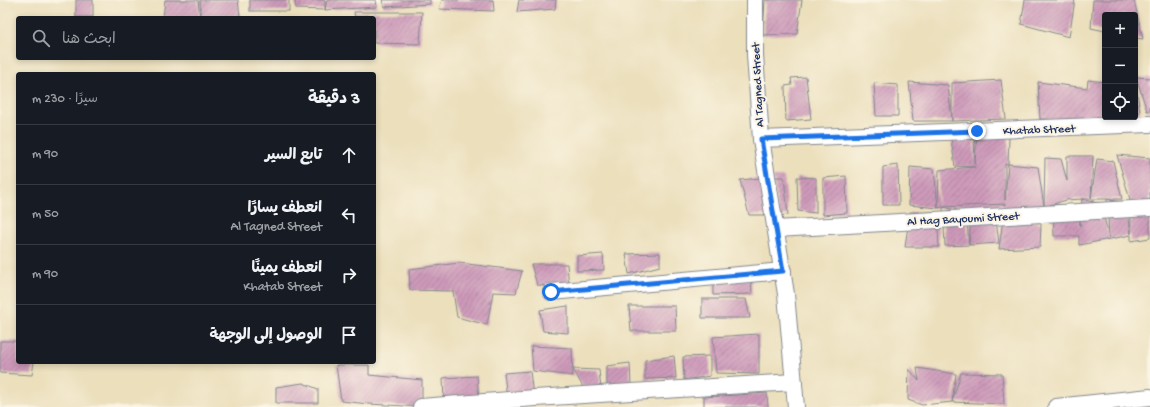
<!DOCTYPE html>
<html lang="ar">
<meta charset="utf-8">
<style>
:root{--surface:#171b24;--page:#242831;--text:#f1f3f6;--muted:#9ea1a6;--line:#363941}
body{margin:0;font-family:"Gochi Hand","Playpen Sans Arabic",sans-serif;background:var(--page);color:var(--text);direction:rtl}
.controls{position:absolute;right:12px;top:12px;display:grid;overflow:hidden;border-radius:4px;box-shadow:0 2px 6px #0003}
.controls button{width:36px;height:36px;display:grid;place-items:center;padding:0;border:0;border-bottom:1px solid var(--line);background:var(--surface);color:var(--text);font:20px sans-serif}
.stop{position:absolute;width:12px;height:12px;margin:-9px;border:3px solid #1a73e8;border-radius:50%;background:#fff}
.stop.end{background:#1a73e8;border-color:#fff;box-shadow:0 1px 4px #0008}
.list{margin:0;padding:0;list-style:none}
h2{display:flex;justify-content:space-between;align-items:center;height:52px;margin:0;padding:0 16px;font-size:17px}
h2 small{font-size:13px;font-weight:400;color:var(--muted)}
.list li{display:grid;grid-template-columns:26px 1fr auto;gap:12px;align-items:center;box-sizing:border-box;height:60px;padding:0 16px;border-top:1px solid var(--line)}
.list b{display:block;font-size:15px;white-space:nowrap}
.list p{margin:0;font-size:13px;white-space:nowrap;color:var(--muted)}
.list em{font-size:13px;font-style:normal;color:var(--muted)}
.icon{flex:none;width:22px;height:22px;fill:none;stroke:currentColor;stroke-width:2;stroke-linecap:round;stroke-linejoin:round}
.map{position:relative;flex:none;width:1150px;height:407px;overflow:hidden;direction:ltr}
.search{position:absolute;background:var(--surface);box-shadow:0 2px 6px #0003;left:16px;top:16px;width:360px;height:44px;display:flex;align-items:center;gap:10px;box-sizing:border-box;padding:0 14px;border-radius:4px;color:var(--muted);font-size:15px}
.panel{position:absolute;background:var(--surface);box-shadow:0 2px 6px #0003;left:16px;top:72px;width:360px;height:292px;border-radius:4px;direction:rtl}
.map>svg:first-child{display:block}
.building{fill:url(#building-hatch);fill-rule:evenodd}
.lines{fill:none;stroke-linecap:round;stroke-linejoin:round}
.minor-casing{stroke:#83878d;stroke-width:18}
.minor{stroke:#fff;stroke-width:16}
.route{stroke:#1a73e8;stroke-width:5}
.labels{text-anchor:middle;stroke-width:4;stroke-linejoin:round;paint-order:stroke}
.street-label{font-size:12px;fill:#1b2f5e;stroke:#fcf5e5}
</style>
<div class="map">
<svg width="1150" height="407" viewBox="0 0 1150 407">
<defs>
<pattern id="building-hatch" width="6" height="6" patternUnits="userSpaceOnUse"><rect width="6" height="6" fill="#ce9aba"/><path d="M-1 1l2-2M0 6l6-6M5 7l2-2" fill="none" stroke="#a67e9a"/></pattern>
</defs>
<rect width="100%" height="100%" fill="#fcf5e5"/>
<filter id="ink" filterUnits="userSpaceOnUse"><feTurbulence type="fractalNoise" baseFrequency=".025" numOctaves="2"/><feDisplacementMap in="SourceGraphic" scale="8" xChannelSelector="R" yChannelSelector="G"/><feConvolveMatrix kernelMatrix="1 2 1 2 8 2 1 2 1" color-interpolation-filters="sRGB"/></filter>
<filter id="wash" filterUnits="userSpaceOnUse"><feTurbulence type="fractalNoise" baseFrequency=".012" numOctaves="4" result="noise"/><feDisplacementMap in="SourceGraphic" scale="16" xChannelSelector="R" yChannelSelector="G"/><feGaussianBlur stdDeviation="0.9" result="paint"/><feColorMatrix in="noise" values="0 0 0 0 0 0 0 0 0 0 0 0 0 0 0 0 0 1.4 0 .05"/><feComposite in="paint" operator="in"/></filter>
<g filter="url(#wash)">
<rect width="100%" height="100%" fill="#ebdfbc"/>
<g id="blocks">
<g class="building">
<rect x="76" y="0" width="17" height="17"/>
<polygon points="165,0 198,0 200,18 163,18"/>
<polygon points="200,0 238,0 240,16 223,18 201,18"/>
<rect x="250" y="0" width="39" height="11"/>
<polygon points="295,0 325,0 325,10 296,9"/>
<polygon points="327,0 376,0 377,7 325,10"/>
<polygon points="382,0 430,0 430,4 384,7"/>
<polygon points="442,0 493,0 494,11 439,9"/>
<polygon points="519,0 556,0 555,9 517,12"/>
<polygon points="765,0 802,0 797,34 763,35"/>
<polygon points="1025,0 1075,0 1069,37 1021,24"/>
<polygon points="1093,0 1134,0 1143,39 1135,38 1135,15 1105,15 1105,31 1091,28"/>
<polygon points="354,12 422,12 420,44 374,43 374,18 355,18"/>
<polygon points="806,77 811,119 786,121 785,86 792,85 791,78"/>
<polygon points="1136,77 1150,78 1150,111 1147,111"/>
<polygon points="1001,80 1006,119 952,121 952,83"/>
<polygon points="1088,80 1105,82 1105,116 1084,118 1084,121 1040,119 1038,82 1087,88"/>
<polygon points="909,82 948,85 952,121 913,121"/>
<polygon points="874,83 898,85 898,116 876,116"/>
<polygon points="1135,85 1136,85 1140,112 1135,113"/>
<path d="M977,131L1009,138L1008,164L1038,167L1044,207L1004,210L1041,224L1040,247L999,249L1005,204L943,207L966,212L969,245L971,212L995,213L999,243L969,245L945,246L943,207L938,208L939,170L975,167L955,166L950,132L974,137L975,165ZM1005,164H1008L1005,200Z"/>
<polygon points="1117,155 1150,158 1150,238 1131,241 1131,235 1079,245 1079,236 1054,236 1053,204 1077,206 1080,226 1082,199 1066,200 1044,207 1045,158 1061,159 1067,181 1067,156 1093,156 1091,198 1097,159 1113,161 1122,199 1082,199 1101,204 1109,238 1107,199 1127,204 1131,234 1131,203"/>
<polygon points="898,165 899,205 883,205 883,167"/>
<polygon points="910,167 934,169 938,208 909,205"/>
<polygon points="846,176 847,213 823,215 823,178"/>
<polygon points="773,177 784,177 788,215 779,216"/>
<polygon points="797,177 816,178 816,213 798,211"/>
<polygon points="761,178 767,215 749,215 740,180"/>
<polygon points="910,212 937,213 939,247 905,247"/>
<polygon points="660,253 660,266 629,274 626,254"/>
<polygon points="603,254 604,270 577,271 577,256"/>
<polygon points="460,263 522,271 516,293 493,292 487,325 457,317 453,291 410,290 409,269"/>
<polygon points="531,264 567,264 569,288 537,285"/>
<polygon points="751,278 752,294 713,295 713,284"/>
<polygon points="702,299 746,299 750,318 702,318"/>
<polygon points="568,306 568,333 543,331 540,310"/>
<polygon points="629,306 675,306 676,331 631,331"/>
<polygon points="759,334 759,374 716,373 713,337"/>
<polygon points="0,341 18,341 18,362 34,362 32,375 0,373"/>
<polygon points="531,346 572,348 573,376 533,371"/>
<polygon points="674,356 676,378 645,379 645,360"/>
<polygon points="710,356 710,376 684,380 683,357"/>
<polygon points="630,363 631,386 607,387 607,366"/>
<polygon points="336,365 369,365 369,375 422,380 422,407 369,404 341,401"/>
<polygon points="917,368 956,374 952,402 961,373 1002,374 1004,404 952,402 922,405 908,400 909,369 919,381"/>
<polygon points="573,369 599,370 601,389 583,387"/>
<polygon points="530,371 533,396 507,398 504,373"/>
<polygon points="477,376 479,399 444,402 443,378"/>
<polygon points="303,383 318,389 318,403 276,403 276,387"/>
<polygon points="767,393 768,407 704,407 704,397"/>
</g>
</g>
</g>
<g filter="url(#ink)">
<use href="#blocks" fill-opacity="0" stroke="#83878d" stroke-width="1"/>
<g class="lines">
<g class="minor-casing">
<g id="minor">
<polyline points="755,0 755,55 761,139 786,294 796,407"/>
<polyline points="761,139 1150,124"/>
<polyline points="776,229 1150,208"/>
<polyline points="551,292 783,271"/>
<polyline points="421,407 535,398 794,382"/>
<polyline points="1056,407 1150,397"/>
</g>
</g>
<use href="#minor" class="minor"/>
</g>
</g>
<g class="lines" filter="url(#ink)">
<polyline class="route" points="551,292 783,271 761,139 977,131"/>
</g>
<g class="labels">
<g class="street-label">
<text transform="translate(757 85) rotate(-93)" y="4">Al Tagned Street</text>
<text transform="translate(1039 129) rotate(-2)" y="4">Khatab Street</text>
<text transform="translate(963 218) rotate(-3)" y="4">Al Hag Bayoumi Street</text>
</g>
</g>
</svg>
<div class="controls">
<button>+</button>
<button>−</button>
<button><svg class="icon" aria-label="locate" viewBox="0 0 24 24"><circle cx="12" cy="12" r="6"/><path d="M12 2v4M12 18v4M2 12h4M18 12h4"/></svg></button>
</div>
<div class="stop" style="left:551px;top:292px"></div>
<div class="stop end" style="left:977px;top:131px"></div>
<div class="search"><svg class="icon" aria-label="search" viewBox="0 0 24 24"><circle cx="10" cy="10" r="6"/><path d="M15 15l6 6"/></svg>ابحث هنا</div>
<section class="panel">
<h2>3 دقيقة<small>سيرًا · 230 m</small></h2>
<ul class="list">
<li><svg class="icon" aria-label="ahead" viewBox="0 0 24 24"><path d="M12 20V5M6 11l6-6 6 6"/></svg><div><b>تابع السير</b></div><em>90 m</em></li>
<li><svg class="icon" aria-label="left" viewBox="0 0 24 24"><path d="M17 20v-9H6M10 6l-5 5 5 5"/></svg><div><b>انعطف يسارًا</b><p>Al Tagned Street</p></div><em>50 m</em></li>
<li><svg class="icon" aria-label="right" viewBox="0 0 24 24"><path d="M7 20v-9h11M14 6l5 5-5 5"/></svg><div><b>انعطف يمينًا</b><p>Khatab Street</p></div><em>90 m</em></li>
<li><svg class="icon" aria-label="arrive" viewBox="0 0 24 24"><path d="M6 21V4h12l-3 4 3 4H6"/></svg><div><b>الوصول إلى الوجهة</b></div></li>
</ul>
</section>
</div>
